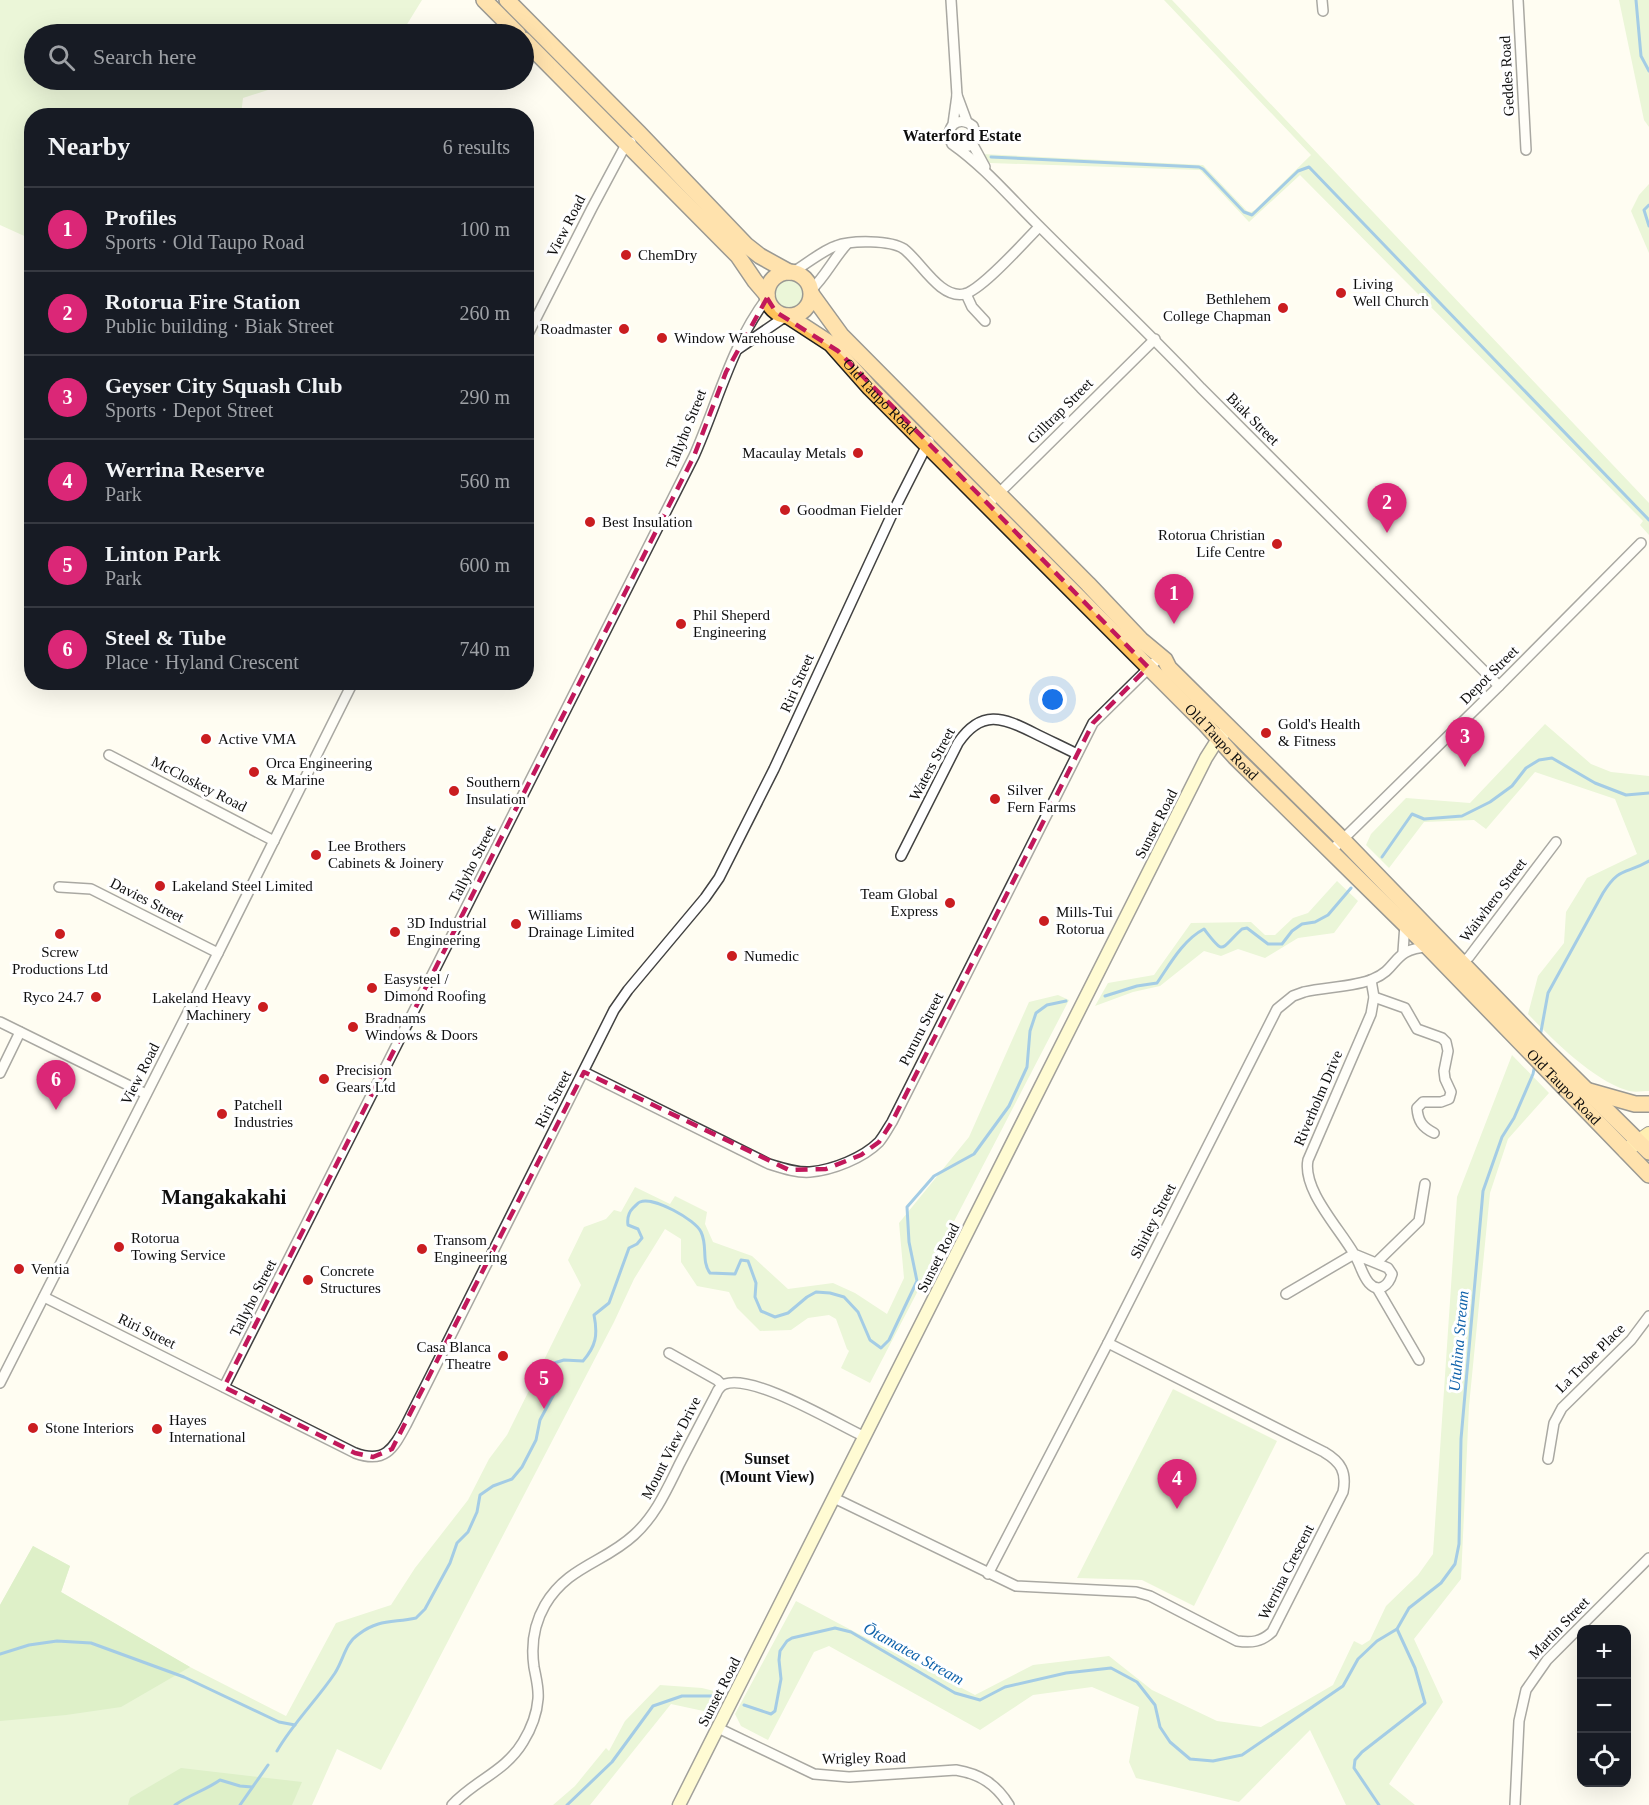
<!DOCTYPE html>
<meta charset="utf-8">
<style>
:root{--surface:#171b24;--page:#20242c;--text:#f1f3f6;--muted:#9ea1a6;--line:#363941;--accent:#db2777}
body{margin:0;font-family:"Times New Roman",serif;background:var(--page);color:var(--text)}
.controls{position:absolute;right:18px;bottom:18px;display:grid;overflow:hidden;border-radius:12px;box-shadow:0 6px 24px #0002}
.controls button{width:54px;height:54px;display:grid;place-items:center;padding:0;border:0;border-bottom:2px solid var(--line);background:var(--surface);color:var(--text);font:30px sans-serif}
.you{position:absolute;left:1053px;top:700px;width:21px;height:21px;margin:-15px;border:4px solid #fff;border-radius:50%;background:#1a73e8;box-shadow:0 0 0 9px #1a73e833}
.badge{display:grid;place-items:center;width:39px;height:39px;border-radius:50%;background:var(--accent);color:#fff;font-size:20px;font-weight:700}
.pin{position:absolute;translate:-50% -50px;filter:drop-shadow(0 2px 3px #0008)}
.pin::after{content:'';position:absolute;top:32px;width:21px;height:18px;background:inherit;clip-path:polygon(0 0,100% 0,50% 100%)}
.list{margin:0;padding:0;list-style:none}
h2{display:flex;justify-content:space-between;align-items:center;height:78px;margin:0;padding:0 24px;font-size:26px}
h2 small{font-size:20px;font-weight:400;color:var(--muted)}
.list li{display:grid;grid-template-columns:39px 1fr auto;gap:18px;align-items:center;box-sizing:border-box;height:84px;padding:0 24px;border-top:2px solid var(--line)}
.list b{display:block;font-size:22px;white-space:nowrap}
.list p{margin:0;font-size:20px;white-space:nowrap;color:var(--muted)}
.list em{font-size:20px;font-style:normal;color:var(--muted)}
.icon{flex:none;width:33px;height:33px;fill:none;stroke:currentColor;stroke-width:2;stroke-linecap:round;stroke-linejoin:round}
.map{position:relative;flex:none;width:1649px;height:1805px;overflow:hidden}
.search{position:absolute;background:var(--surface);box-shadow:0 6px 24px #0002;left:24px;top:24px;width:510px;height:66px;display:flex;align-items:center;gap:15px;box-sizing:border-box;padding:0 21px;border-radius:33px;color:var(--muted);font-size:22px}
.panel{position:absolute;background:var(--surface);box-shadow:0 6px 24px #0002;left:24px;top:108px;width:510px;height:582px;border-radius:24px}
.map>svg:first-child{display:block}
.green{fill:#d2edb8}
.forest{fill:#b5df96}
.lines{fill:none;stroke-linecap:round;stroke-linejoin:round}
.stream{stroke:#3591d6;stroke-width:3}
.minor-casing{stroke:#424242;stroke-width:12}
.secondary-casing{stroke:#313131;stroke-width:15}
.primary-casing{stroke:#202020;stroke-width:16}
.trunk-casing{stroke:#202020;stroke-width:18}
.minor{stroke:#fff;stroke-width:9}
.secondary{stroke:#fff8ad;stroke-width:12}
.primary{stroke:#ffdd62;stroke-width:14}
.trunk{stroke:#fec15a;stroke-width:15}
.marked{fill:none;stroke:#c2185b;stroke-width:4.5;stroke-dasharray:12 8;stroke-linejoin:round}
.poi-dot{fill:#ca1d20;stroke:#fff;stroke-width:2}
.labels{text-anchor:middle;stroke-width:6;stroke-linejoin:round;paint-order:stroke}
.street-label{font-size:15px;fill:#0f0f0f;stroke:#fff}
.poi-label{font-size:15px;fill:#0f0f0f;stroke:#fff;text-anchor:start}
.neighbourhood-label{font-size:16px;font-weight:bold;fill:#0f0f0f;stroke:#fff}
.water-label{font-size:16px;font-style:italic;fill:#0f62ab;stroke:#fff}
.district-label{font-size:21px;font-weight:bold;fill:#0f0f0f;stroke:#fff}
</style>
<div class="map">
<svg width="1649" height="1805" viewBox="0 0 1649 1805">
<rect width="100%" height="100%" fill="#fffdf2"/>
<g class="green">
<polygon points="0,0 422,0 401,34 34,34 34,80 299,80 243,98 241,115 32,116 31,239 0,225"/>
<polygon points="1164,0 1172,0 1649,503 1649,535 1640,525 1643,521 1300,175 1249,222 1200,170 990,163 982,154 1203,165 1247,211 1251,212 1255,210 1311,155"/>
<polygon points="1619,0 1649,0 1649,127 1644,120"/>
<polygon points="1649,184 1649,253 1631,211 1639,195"/>
<circle cx="789" cy="295" r="17"/>
<path d="M1545,724L1591,764L1611,772L1649,776V1091C1642,1091 1633,1093 1626,1090C1592,1079 1553,1040 1528,1014L1538,976L1564,943L1566,912L1587,878L1637,854L1615,799L1535,772L1486,829L1474,820L1424,822L1389,868L1366,845L1371,834L1406,798L1470,803Z"/>
<polygon points="1337,881 1358,901 1334,933 1298,938 1265,958 1238,949 1221,956 1204,951 1160,986 1133,992 1095,1006 1108,983 1154,975 1191,923 1251,922 1265,935 1275,935 1293,918 1308,913"/>
<polygon points="1058,995 1069,1000 870,1383 841,1368 849,1351 847,1349 836,1319 829,1315 808,1318 791,1330 760,1331 737,1308 729,1292 697,1286 681,1262 681,1239 665,1229 634,1279 614,1322 381,1770 337,1749 312,1805 0,1805 0,1605 33,1546 70,1566 61,1592 190,1667 286,1716 336,1623 391,1605 415,1568 468,1500 489,1459 507,1435 581,1285 568,1260 584,1227 606,1219 614,1210 621,1212 635,1187 670,1204 675,1196 707,1212 705,1224 713,1242 752,1256 788,1289 833,1283 855,1293 887,1314 904,1278 899,1223 969,1137 1029,1002"/>
<polygon points="1512,1055 1549,1093 1508,1139 1490,1193 1469,1406 1461,1579 1414,1639 1443,1702 1389,1784 1415,1805 1346,1805 1310,1730 1239,1802 1136,1778 1129,1762 1139,1707 1092,1687 1033,1695 980,1730 829,1646 814,1652 768,1740 741,1726 735,1714 796,1601 975,1695 1033,1665 1109,1656 1152,1690 1217,1721 1261,1727 1333,1685 1354,1641 1362,1645 1370,1640 1386,1606 1418,1575 1433,1554 1457,1197"/>
<polygon points="1173,1389 1277,1441 1194,1606 1142,1580 1077,1578"/>
<polygon points="660,1685 702,1688 718,1692 708,1712 671,1704 590,1805 553,1805 575,1786 606,1748 609,1751 625,1721"/>
</g>
<g class="forest">
<polygon points="33,1546 70,1566 61,1592 190,1667 121,1707 66,1715 0,1721 0,1605"/>
<polygon points="181,1768 302,1782 292,1805 128,1805 130,1798"/>
</g>
<g class="lines">
<g class="stream">
<polyline points="1636,0 1641,56 1649,71"/>
<polyline points="991,157 1199,167 1203,169 1244,212 1252,215 1298,171 1309,167 1649,520"/>
<polyline points="1649,205 1644,210 1649,226"/>
<polyline points="1382,857 1412,814 1424,819 1462,816 1490,802 1512,786 1526,768 1539,760 1552,758 1595,783 1626,795 1649,793"/>
<path d="M1105,996L1137,986L1157,983C1170,964 1183,940 1204,929C1225,956 1219,950 1242,929L1247,928L1268,944H1282L1292,931L1302,924L1315,922L1328,915L1351,888"/>
<path d="M1540,1037L1548,993L1603,893C1620,866 1625,875 1649,861"/>
<polyline points="0,1654 29,1645 57,1641 91,1643 184,1677 279,1722 295,1725"/>
<polyline points="744,1705 771,1714 775,1711 781,1679 779,1660 780,1651 787,1641 792,1638 835,1628 851,1632 955,1693 980,1700 1005,1687 1066,1673 1111,1668 1137,1682 1155,1705 1160,1727 1170,1742 1190,1759 1213,1761 1242,1755 1343,1686 1358,1659 1377,1641 1397,1629"/>
<path d="M277,1751C293,1723 317,1700 335,1673C344,1659 345,1643 359,1634C379,1619 393,1623 416,1618L425,1609L450,1563L457,1543L468,1532L477,1512L480,1495L493,1486L512,1479L522,1467L536,1440L540,1420L555,1392L554,1363L564,1360L583,1361C596,1346 598,1335 594,1315L609,1303L629,1248L637,1244L642,1238L638,1229L628,1225C627,1218 628,1213 633,1208C634,1207 639,1202 640,1202C653,1196 696,1220 701,1232C708,1246 701,1261 710,1273L735,1274L741,1260L748,1261L756,1283L755,1297L761,1311L775,1317L788,1313L807,1297L816,1292L830,1293L844,1297L858,1312L870,1340L881,1348L889,1340L917,1281L909,1242L907,1207L934,1176L974,1154L1009,1106L1027,1067L1030,1031L1036,1013L1047,1005L1066,1001"/>
<path d="M175,1805C189,1795 206,1790 220,1780L240,1786L252,1787"/>
<polyline points="240,1805 268,1765"/>
<polyline points="567,1805 612,1762 653,1706 682,1696 716,1696"/>
<polyline points="1379,1805 1354,1768 1355,1760 1362,1752 1425,1703 1415,1668 1397,1629 1409,1608 1441,1583 1455,1564 1459,1544 1461,1439 1483,1191 1502,1137 1514,1118 1533,1074 1535,1064"/>
</g>
<g class="minor-casing">
<g id="minor">
<polyline points="951,0 957,95 967,122"/>
<polyline points="1322,0 1323,11"/>
<polyline points="1518,0 1526,150"/>
<polyline points="953,124 957,95"/>
<polyline points="972,143 985,167"/>
<path d="M959,148L969,146L976,135L973,126C958,114 943,128 952,144C986,168 1012,200 1042,229C1095,282 1150,334 1201,388L1499,686"/>
<path d="M793,272C805,265 823,250 836,246C851,240 891,240 904,249C921,262 940,299 964,294C981,291 1025,241 1039,227"/>
<path d="M811,290C825,277 834,258 847,244"/>
<polyline points="966,294 972,307 985,321"/>
<polyline points="526,338 592,208 623,150 631,142"/>
<polyline points="738,349 786,316"/>
<polyline points="987,505 1155,339"/>
<polyline points="109,755 274,841"/>
<polyline points="1331,851 1499,686 1641,543"/>
<path d="M901,856L958,743C981,709 1003,717 1034,733C1048,740 1063,747 1077,754"/>
<polyline points="59,887 91,889 218,953"/>
<polyline points="1403,952 1405,924"/>
<polyline points="1459,965 1469,957 1556,842"/>
<path d="M1374,997L1405,1008L1417,1029L1442,1038L1446,1042L1448,1051L1444,1071L1445,1079L1451,1092L1449,1099L1441,1102H1423L1417,1108C1418,1121 1422,1127 1434,1133"/>
<polyline points="0,1022 146,1094"/>
<path d="M584,1072L769,1164C782,1168 796,1173 810,1172C833,1170 863,1158 879,1142C884,1136 888,1128 892,1122L1093,723L1161,656"/>
<polyline points="0,1073 20,1032"/>
<polyline points="1377,1262 1419,1221 1425,1184"/>
<polyline points="1377,1288 1419,1360"/>
<path d="M1286,1294L1354,1254L1388,1268L1392,1274C1389,1285 1379,1294 1369,1283C1362,1275 1360,1263 1354,1254C1340,1229 1302,1190 1308,1160L1371,1014L1374,997L1371,980"/>
<path d="M44,1297L355,1453C385,1464 393,1449 406,1425L614,1010L628,990L705,898L719,878L774,769L894,510L929,441"/>
<polyline points="669,1353 717,1380 722,1385"/>
<polyline points="0,1383 218,953 353,682"/>
<path d="M224,1387L694,456C718,402 731,346 767,298"/>
<polyline points="1548,1459 1554,1423 1562,1408 1631,1340 1649,1316"/>
<path d="M834,1498L1016,1586L1136,1592L1150,1596L1237,1641C1252,1643 1261,1642 1272,1632L1343,1492C1347,1472 1341,1462 1324,1452L1108,1343"/>
<path d="M988,1574L1108,1343L1277,1009L1293,996L1304,992C1325,987 1355,987 1373,979C1400,968 1391,949 1428,947"/>
<path d="M718,1728L814,1774L849,1777L956,1770C980,1774 996,1784 1009,1805"/>
<path d="M452,1805C475,1780 505,1772 523,1742C531,1729 537,1713 538,1699C539,1688 536,1678 534,1667C531,1646 534,1624 545,1605C568,1566 604,1563 634,1535C656,1515 667,1489 680,1463C692,1440 704,1417 716,1394C718,1389 720,1386 725,1384C754,1374 835,1423 863,1436"/>
<polyline points="1515,1805 1519,1721 1526,1690 1547,1660 1649,1558"/>
</g>
</g>
<g class="secondary-casing">
<polyline id="secondary" points="679,1805 1206,758 1218,739 1229,728"/>
</g>
<g class="primary-casing">
<polyline id="primary" points="1625,1151 1649,1134"/>
</g>
<g class="trunk-casing">
<g id="trunk">
<polyline points="484,0 518,34"/>
<polyline points="507,0 639,133 746,245 760,256 789,272"/>
<polyline points="524,40 738,256 755,281 767,295"/>
<circle cx="789" cy="294" r="22"/>
<polyline points="812,295 841,335 1088,584 1141,640 1165,660 1169,668 1343,840 1547,1051 1649,1152"/>
<path id="s1" d="M788,316L831,344L870,388L1206,725L1235,757L1428,947L1649,1175"/>
<polyline points="1589,1091 1635,1104 1649,1104"/>
</g>
</g>
<use href="#minor" class="minor"/>
<use href="#secondary" class="secondary"/>
<use href="#primary" class="primary"/>
<use href="#trunk" class="trunk"/>
</g>
<path d="M0 0H1649V1805H0ZM767,298L776,312L838,351L1148,667L1093,723L892,1122L879,1142L861,1155L826,1169L789,1170L584,1072L392,1449L373,1457L355,1453L224,1387L694,456L726,372Z" fill="#fffdf2" fill-opacity=".55" fill-rule="evenodd"/>
<path class="marked" d="M767,298L776,312L838,351L1148,667L1093,723L892,1122L879,1142L861,1155L826,1169L789,1170L584,1072L392,1449L373,1457L355,1453L224,1387L694,456L726,372Z"/>
<g class="poi-dot">
<circle cx="626" cy="255" r="6"/>
<circle cx="1341" cy="293" r="6"/>
<circle cx="1283" cy="308" r="6"/>
<circle cx="624" cy="329" r="6"/>
<circle cx="662" cy="338" r="6"/>
<circle cx="858" cy="453" r="6"/>
<circle cx="785" cy="510" r="6"/>
<circle cx="590" cy="522" r="6"/>
<circle cx="1277" cy="544" r="6"/>
<circle cx="681" cy="624" r="6"/>
<circle cx="1266" cy="733" r="6"/>
<circle cx="206" cy="739" r="6"/>
<circle cx="254" cy="772" r="6"/>
<circle cx="454" cy="791" r="6"/>
<circle cx="995" cy="799" r="6"/>
<circle cx="316" cy="855" r="6"/>
<circle cx="160" cy="886" r="6"/>
<circle cx="950" cy="903" r="6"/>
<circle cx="1044" cy="921" r="6"/>
<circle cx="516" cy="924" r="6"/>
<circle cx="395" cy="932" r="6"/>
<circle cx="60" cy="934" r="6"/>
<circle cx="732" cy="956" r="6"/>
<circle cx="372" cy="988" r="6"/>
<circle cx="96" cy="997" r="6"/>
<circle cx="263" cy="1007" r="6"/>
<circle cx="353" cy="1027" r="6"/>
<circle cx="324" cy="1079" r="6"/>
<circle cx="222" cy="1114" r="6"/>
<circle cx="119" cy="1247" r="6"/>
<circle cx="422" cy="1249" r="6"/>
<circle cx="19" cy="1269" r="6"/>
<circle cx="308" cy="1280" r="6"/>
<circle cx="503" cy="1356" r="6"/>
<circle cx="33" cy="1428" r="6"/>
<circle cx="157" cy="1429" r="6"/>
</g>
<g class="labels">
<g class="street-label">
<text transform="translate(1507 76) rotate(-93)" y="5">Geddes Road</text>
<text transform="translate(566 226) rotate(-63)" y="5">View Road</text>
<text dy="5" stroke="none"><textPath href="#s1" startOffset="123">Old Taupo Road</textPath></text>
<text transform="translate(1060 411) rotate(-45)" y="5">Gilltrap Street</text>
<text transform="translate(1253 419) rotate(45)" y="5">Biak Street</text>
<text transform="translate(686 429) rotate(-68)" y="5">Tallyho Street</text>
<text transform="translate(1489 675) rotate(-45)" y="5">Depot Street</text>
<text transform="translate(797 683) rotate(-66)" y="5">Riri Street</text>
<text dy="5" stroke="none"><textPath href="#s1" startOffset="609">Old Taupo Road</textPath></text>
<text transform="translate(932 764) rotate(-62)" y="5">Waters Street</text>
<text transform="translate(199 784) rotate(27)" y="5">McCloskey Road</text>
<text transform="translate(1156 824) rotate(-63)" y="5">Sunset Road</text>
<text transform="translate(472 864) rotate(-63)" y="5">Tallyho Street</text>
<text transform="translate(147 900) rotate(27)" y="5">Davies Street</text>
<text transform="translate(1493 900) rotate(-53)" y="5">Waiwhero Street</text>
<text transform="translate(921 1029) rotate(-63)" y="5">Pururu Street</text>
<text transform="translate(140 1074) rotate(-63)" y="5">View Road</text>
<text dy="5" stroke="none"><textPath href="#s1" startOffset="1095">Old Taupo Road</textPath></text>
<text transform="translate(1318 1098) rotate(-67)" y="5">Riverholm Drive</text>
<text transform="translate(553 1099) rotate(-63)" y="5">Riri Street</text>
<text transform="translate(1153 1221) rotate(-63)" y="5">Shirley Street</text>
<text transform="translate(938 1258) rotate(-63)" y="5">Sunset Road</text>
<text transform="translate(253 1298) rotate(-63)" y="5">Tallyho Street</text>
<text transform="translate(147 1331) rotate(26)" y="5">Riri Street</text>
<text transform="translate(1590 1358) rotate(-45)" y="5">La Trobe Place</text>
<text transform="translate(671 1448) rotate(-63)" y="5">Mount View Drive</text>
<text transform="translate(1286 1572) rotate(-63)" y="5">Werrina Crescent</text>
<text transform="translate(1559 1628) rotate(-46)" y="5">Martin Street</text>
<text transform="translate(719 1692) rotate(-63)" y="5">Sunset Road</text>
<text transform="translate(864 1758) rotate(-1)" y="5">Wrigley Road</text>
</g>
<g class="poi-label">
<text x="638" y="260">ChemDry</text>
<text x="1353" y="289">Living<tspan x="1353" dy="17">Well Church</tspan></text>
<text x="1271" y="304" text-anchor="end">Bethlehem<tspan x="1271" dy="17">College Chapman</tspan></text>
<text x="612" y="334" text-anchor="end">Roadmaster</text>
<text x="674" y="343">Window Warehouse</text>
<text x="846" y="458" text-anchor="end">Macaulay Metals</text>
<text x="797" y="515">Goodman Fielder</text>
<text x="602" y="527">Best Insulation</text>
<text x="1265" y="540" text-anchor="end">Rotorua Christian<tspan x="1265" dy="17">Life Centre</tspan></text>
<text x="693" y="620">Phil Sheperd<tspan x="693" dy="17">Engineering</tspan></text>
<text x="1278" y="729">Gold's Health<tspan x="1278" dy="17">&amp; Fitness</tspan></text>
<text x="218" y="744">Active VMA</text>
<text x="266" y="768">Orca Engineering<tspan x="266" dy="17">&amp; Marine</tspan></text>
<text x="466" y="787">Southern<tspan x="466" dy="17">Insulation</tspan></text>
<text x="1007" y="795">Silver<tspan x="1007" dy="17">Fern Farms</tspan></text>
<text x="328" y="851">Lee Brothers<tspan x="328" dy="17">Cabinets &amp; Joinery</tspan></text>
<text x="172" y="891">Lakeland Steel Limited</text>
<text x="938" y="899" text-anchor="end">Team Global<tspan x="938" dy="17">Express</tspan></text>
<text x="1056" y="917">Mills-Tui<tspan x="1056" dy="17">Rotorua</tspan></text>
<text x="528" y="920">Williams<tspan x="528" dy="17">Drainage Limited</tspan></text>
<text x="407" y="928">3D Industrial<tspan x="407" dy="17">Engineering</tspan></text>
<text x="60" y="957" text-anchor="middle">Screw<tspan x="60" dy="17">Productions Ltd</tspan></text>
<text x="744" y="961">Numedic</text>
<text x="384" y="984">Easysteel /<tspan x="384" dy="17">Dimond Roofing</tspan></text>
<text x="84" y="1002" text-anchor="end">Ryco 24.7</text>
<text x="251" y="1003" text-anchor="end">Lakeland Heavy<tspan x="251" dy="17">Machinery</tspan></text>
<text x="365" y="1023">Bradnams<tspan x="365" dy="17">Windows &amp; Doors</tspan></text>
<text x="336" y="1075">Precision<tspan x="336" dy="17">Gears Ltd</tspan></text>
<text x="234" y="1110">Patchell<tspan x="234" dy="17">Industries</tspan></text>
<text x="131" y="1243">Rotorua<tspan x="131" dy="17">Towing Service</tspan></text>
<text x="434" y="1245">Transom<tspan x="434" dy="17">Engineering</tspan></text>
<text x="31" y="1274">Ventia</text>
<text x="320" y="1276">Concrete<tspan x="320" dy="17">Structures</tspan></text>
<text x="491" y="1352" text-anchor="end">Casa Blanca<tspan x="491" dy="17">Theatre</tspan></text>
<text x="169" y="1425">Hayes<tspan x="169" dy="17">International</tspan></text>
<text x="45" y="1433">Stone Interiors</text>
</g>
<g class="neighbourhood-label">
<text x="962" y="141">Waterford Estate</text>
<text x="767" y="1464">Sunset<tspan x="767" dy="18">(Mount View)</tspan></text>
</g>
<g class="water-label">
<text transform="translate(1458 1341) rotate(-85)" y="6">Utuhina Stream</text>
<text transform="translate(914 1653) rotate(29)" y="6">Ōtamatea Stream</text>
</g>
<g class="district-label">
<text x="224" y="1204">Mangakakahi</text>
</g>
</g>
</svg>
<div class="controls">
<button>+</button>
<button>−</button>
<button><svg class="icon" aria-label="locate" viewBox="0 0 24 24"><circle cx="12" cy="12" r="6"/><path d="M12 2v4M12 18v4M2 12h4M18 12h4"/></svg></button>
</div>
<div class="you"></div>
<div class="pin badge" style="left:1174px;top:624px">1</div>
<div class="pin badge" style="left:1387px;top:533px">2</div>
<div class="pin badge" style="left:1465px;top:767px">3</div>
<div class="pin badge" style="left:1177px;top:1509px">4</div>
<div class="pin badge" style="left:544px;top:1409px">5</div>
<div class="pin badge" style="left:56px;top:1110px">6</div>
<div class="search"><svg class="icon" aria-label="search" viewBox="0 0 24 24"><circle cx="10" cy="10" r="6"/><path d="M15 15l6 6"/></svg>Search here</div>
<section class="panel">
<h2>Nearby<small>6 results</small></h2>
<ul class="list">
<li><span class="badge">1</span><div><b>Profiles</b><p>Sports · Old Taupo Road</p></div><em>100 m</em></li>
<li><span class="badge">2</span><div><b>Rotorua Fire Station</b><p>Public building · Biak Street</p></div><em>260 m</em></li>
<li><span class="badge">3</span><div><b>Geyser City Squash Club</b><p>Sports · Depot Street</p></div><em>290 m</em></li>
<li><span class="badge">4</span><div><b>Werrina Reserve</b><p>Park</p></div><em>560 m</em></li>
<li><span class="badge">5</span><div><b>Linton Park</b><p>Park</p></div><em>600 m</em></li>
<li><span class="badge">6</span><div><b>Steel &amp; Tube</b><p>Place · Hyland Crescent</p></div><em>740 m</em></li>
</ul>
</section>
</div>
